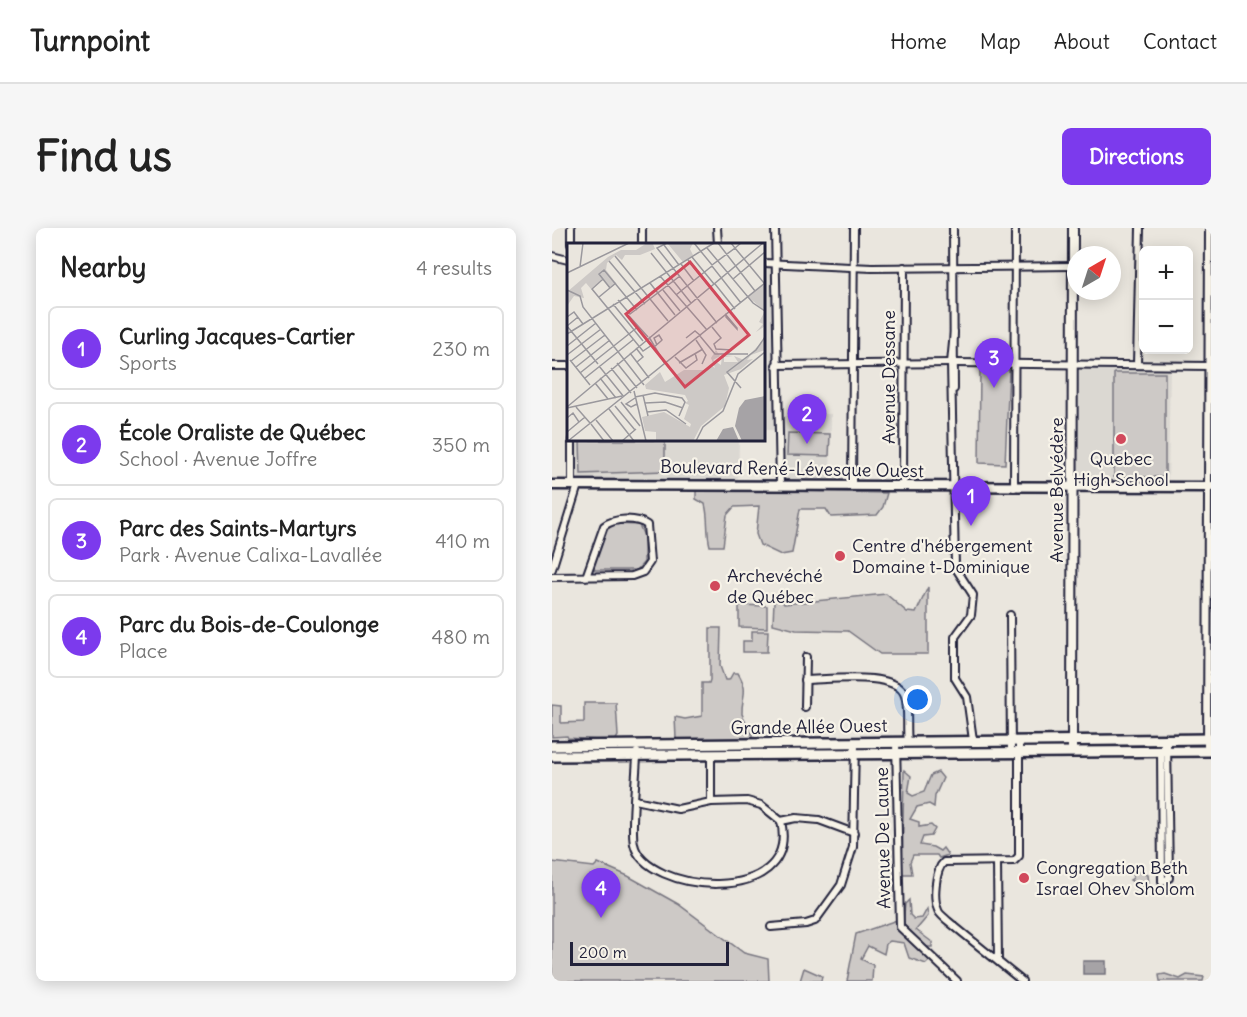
<!DOCTYPE html>
<meta charset="utf-8">
<style>
:root{--surface:#fff;--page:#f6f6f6;--text:#222;--muted:#767676;--line:#e0e0e0;--accent:#7c3aed}
body{margin:0;font-family:Delius,sans-serif;background:var(--page);color:var(--text)}
.controls{position:absolute;right:18px;top:18px;display:grid;overflow:hidden;border-radius:9px;box-shadow:0 3px 15px #0003}
.controls button{width:54px;height:54px;display:grid;place-items:center;padding:0;border:0;border-bottom:2px solid var(--line);background:var(--surface);color:var(--text);font:30px sans-serif}
.compass{position:absolute;left:515px;top:18px;width:54px;height:54px;border-radius:50%;background:var(--surface);box-shadow:0 3px 15px #0003;rotate:39deg}
.scale{position:absolute;left:18px;bottom:15px;width:159px;box-sizing:border-box;padding-left:6px;border:3px solid #22223b;border-top:0;font-size:16px;line-height:21px;white-space:nowrap;color:#22223b;-webkit-text-stroke:4px #f7f3e8;paint-order:stroke}
.you{position:absolute;left:366px;top:472px;width:21px;height:21px;margin:-15px;border:4px solid #fff;border-radius:50%;background:#1a73e8;box-shadow:0 0 0 9px #1a73e833}
.badge{display:grid;place-items:center;width:39px;height:39px;border-radius:50%;background:var(--accent);color:#fff;font-size:20px;font-weight:700}
.pin{position:absolute;translate:-50% -50px;filter:drop-shadow(0 2px 3px #0008)}
.pin::after{content:'';position:absolute;top:32px;width:21px;height:18px;background:inherit;clip-path:polygon(0 0,100% 0,50% 100%)}
.list{margin:0;padding:0;list-style:none}
h2{display:flex;justify-content:space-between;align-items:center;height:78px;margin:0;padding:0 24px;font-size:26px}
h2 small{font-size:20px;font-weight:400;color:var(--muted)}
.list li{display:grid;grid-template-columns:39px 1fr auto;gap:18px;align-items:center;box-sizing:border-box;height:84px;margin:0 12px 12px;padding:0 12px;border:2px solid var(--line);border-radius:9px}
.list b{display:block;font-size:22px;white-space:nowrap}
.list p{margin:0;font-size:20px;white-space:nowrap;color:var(--muted)}
.list em{font-size:20px;font-style:normal;color:var(--muted)}
.map{position:relative;flex:none;width:659px;height:753px;overflow:hidden;border-radius:9px}
header{display:flex;align-items:center;gap:36px;box-sizing:border-box;height:84px;padding:0 30px;background:var(--surface);border-bottom:2px solid var(--line)}
header strong{font-size:28px}
nav{display:flex;gap:33px;margin-inline-start:auto;font-size:21px}
.intro{display:flex;align-items:center;justify-content:space-between;box-sizing:border-box;height:144px;padding:0 36px}
h1{margin:0;font-size:42px}
.button{padding:15px 27px;border-radius:9px;background:var(--accent);color:#fff;font-size:21px;font-weight:700}
main{display:flex;gap:36px;padding:0 36px}
aside{flex:1;background:var(--surface);border-radius:9px;box-shadow:0 3px 15px #0003}
.map>svg:first-child{display:block}
.built{fill:#dbd8d2}
.green{fill:#cdc9c6;stroke:#787680;stroke-width:1.5}
.water{fill:#a6a3a6;stroke:#716f7b;stroke-width:1.5}
.lines{fill:none;stroke-linecap:round;stroke-linejoin:round}
.minor-casing{stroke:#22223b;stroke-width:10}
.tertiary-casing{stroke:#22223b;stroke-width:12}
.secondary-casing{stroke:#22223b;stroke-width:13}
.primary-casing{stroke:#22223b;stroke-width:14}
.minor{stroke:#f7f3e8;stroke-width:6}
.tertiary{stroke:#f7f3e8;stroke-width:8}
.secondary{stroke:#f7f3e8;stroke-width:8}
.primary{stroke:#f7f3e8;stroke-width:9}
.poi-dot{fill:#d1495b;stroke:#f7f3e8;stroke-width:2}
.labels{text-anchor:middle;stroke-width:4.5;stroke-linejoin:round;paint-order:stroke}
.street-label{font-size:18px;fill:#22223b;stroke:#f7f3e8}
.poi-label{font-size:18px;fill:#22223b;stroke:#f7f3e8;text-anchor:start}
.inset-road{fill:none;stroke:#9a989d;stroke-width:1.5}
.view{fill:#d1495b;fill-opacity:0.15;stroke:#d1495b;stroke-width:3}
.inset-edge{fill:none;stroke:#22223b;stroke-width:3}
</style>
<header>
<strong>Turnpoint</strong>
<nav><a>Home</a><a>Map</a><a>About</a><a>Contact</a></nav>
</header>
<div class="intro"><h1>Find us</h1><a class="button">Directions</a></div>
<main>
<aside>
<h2>Nearby<small>4 results</small></h2>
<ul class="list">
<li><span class="badge">1</span><div><b>Curling Jacques-Cartier</b><p>Sports</p></div><em>230 m</em></li>
<li><span class="badge">2</span><div><b>École Oraliste de Québec</b><p>School · Avenue Joffre</p></div><em>350 m</em></li>
<li><span class="badge">3</span><div><b>Parc des Saints-Martyrs</b><p>Park · Avenue Calixa-Lavallée</p></div><em>410 m</em></li>
<li><span class="badge">4</span><div><b>Parc du Bois-de-Coulonge</b><p>Place</p></div><em>480 m</em></li>
</ul>
</aside>
<div class="map">
<svg width="659" height="753" viewBox="0 0 659 753">
<rect width="100%" height="100%" fill="#eae6de"/>
<filter id="ink" filterUnits="userSpaceOnUse"><feTurbulence type="fractalNoise" baseFrequency=".0167" numOctaves="2"/><feDisplacementMap in="SourceGraphic" scale="12" xChannelSelector="R" yChannelSelector="G"/><feConvolveMatrix kernelMatrix="1 2 1 2 8 2 1 2 1" color-interpolation-filters="sRGB"/></filter>
<g filter="url(#ink)">
<g class="built">
<polygon points="212,35 223,36 226,202 212,202"/>
<polygon points="618,137 616,258 519,259 527,140"/>
<polygon points="279,186 278,258 228,257 232,188"/>
<polygon points="20,212 187,212 186,256 20,257"/>
</g>
<g class="green">
<polygon points="428,142 457,142 453,236 427,235"/>
<rect x="562" y="145" width="51" height="104"/>
<polygon points="236,205 278,206 277,228 235,227"/>
<polygon points="28,212 113,212 113,243 29,246"/>
<path d="M144,261L335,265L331,279L325,287L279,289L274,281H248L240,325L229,327L208,317L204,306L207,278L182,279L175,287L171,318H158C154,303 157,291 153,276L144,271Z"/>
<polygon points="63,296 87,297 92,308 92,334 85,342 43,342 41,338 53,303"/>
<polygon points="376,359 376,426 328,426 296,403 244,402 221,396 222,373 229,371 232,376 334,366 355,384 364,385"/>
<polygon points="187,377 215,378 215,400 187,399"/>
<path d="M158,400H169L168,438L173,452H177L181,445H186C198,465 189,467 190,486L200,506V511H124L123,489L133,491L150,488V455H157L158,452Z"/>
<polygon points="200,403 216,403 215,424 191,424 191,413 200,413"/>
<polygon points="32,475 64,475 66,508 63,513 16,510 15,508 0,509 0,477 9,478 9,495 32,494"/>
<polygon points="605,514 604,520 526,520 525,517"/>
<polygon points="293,518 292,523 219,523 218,520"/>
<polygon points="138,519 211,519 212,520 210,523 92,523"/>
<polygon points="352,542 359,548 356,565 361,568 372,564 379,547 386,544 391,550 383,568 382,579 377,576 365,579 358,591 367,594 367,599 379,597 383,601 379,608 371,609 368,617 381,619 388,623 391,620 396,627 387,630 385,627 361,627 358,634 360,646 350,646"/>
<polygon points="0,634 42,639 46,635 76,648 126,676 192,725 216,731 217,753 0,753"/>
<polygon points="582,642 596,647 597,656 584,662 583,655 578,652 581,650"/>
<polygon points="357,672 358,687 362,691 370,690 375,681 376,688 364,702 380,714 380,719 373,719 351,696 353,676"/>
<polygon points="345,692 348,702 378,732 374,736 357,730 352,715 338,713 334,716 332,726 316,718 309,731 321,737 320,753 295,753 304,706"/>
<polygon points="252,740 270,748 269,753 248,753"/>
<polygon points="613,746 628,751 635,747 652,749 651,753 608,753 607,747"/>
</g>
<rect class="water" x="531" y="733" width="23" height="13"/>
<g class="lines">
<g class="minor-casing">
<g id="minor">
<polyline points="19,0 19,16"/>
<polyline points="165,0 166,16"/>
<polyline points="223,0 228,257"/>
<polyline points="401,0 402,161"/>
<polyline points="90,16 90,0"/>
<polyline points="0,28 16,32"/>
<polyline points="212,35 320,40 521,38"/>
<polyline points="402,104 399,135 403,339 421,367 419,387 403,409 403,450 415,469 421,512"/>
<polyline points="404,135 658,138"/>
<polyline points="224,137 399,135"/>
<polyline points="585,137 588,0"/>
<polyline points="0,138 16,138"/>
<polyline points="20,212 20,257"/>
<polyline points="300,258 302,0"/>
<polyline points="351,258 352,39"/>
<polyline points="462,260 463,0"/>
<polyline points="0,341 26,257"/>
<path d="M0,349L80,348L91,344L98,334L95,297C84,289 62,290 52,298L34,349"/>
<polyline points="458,387 459,526"/>
<path d="M253,452C275,452 346,442 353,468C357,482 354,500 356,514"/>
<polyline points="253,479 254,429"/>
<polygon points="615,513 617,650 610,654 609,523"/>
<polyline points="344,514 348,699 405,753"/>
<path d="M467,514V628L462,633L392,634C383,642 381,671 386,682C387,686 393,690 396,693L470,753"/>
<polyline points="655,523 657,0"/>
<path d="M85,524C85,548 78,595 82,616C92,665 249,681 229,593"/>
<polyline points="159,527 159,574"/>
<polyline points="83,572 126,581 159,574 195,573 209,577 229,593"/>
<polyline points="229,593 244,590 267,592 302,605"/>
<polyline points="445,634 446,733"/>
<polyline points="219,699 254,696 263,693 289,657 301,619 303,515"/>
</g>
</g>
<g class="tertiary-casing">
<polyline id="tertiary" points="520,524 521,0"/>
</g>
<g class="secondary-casing">
<polyline id="secondary" points="0,257 659,259"/>
</g>
<g class="primary-casing">
<g id="primary">
<polyline points="0,518 659,511"/>
<polyline points="0,528 659,523"/>
</g>
</g>
<use href="#minor" class="minor"/>
<use href="#tertiary" class="tertiary"/>
<use href="#secondary" class="secondary"/>
<use href="#primary" class="primary"/>
</g>
</g>
<g class="poi-dot">
<circle cx="569" cy="211" r="6"/>
<circle cx="288" cy="328" r="6"/>
<circle cx="163" cy="358" r="6"/>
<circle cx="472" cy="650" r="6"/>
</g>
<g class="labels">
<g class="street-label">
<text transform="translate(337 149) rotate(-90)" y="6">Avenue Dessane</text>
<text transform="translate(240 241) rotate(1)" y="6">Boulevard René-Lévesque Ouest</text>
<text transform="translate(505 262) rotate(-90)" y="6">Avenue Belvédère</text>
<text transform="translate(257 499) rotate(-1)" y="6">Grande Allée Ouest</text>
<text transform="translate(331 610) rotate(-91)" y="6">Avenue De Laune</text>
</g>
<g class="poi-label">
<text x="569" y="237" text-anchor="middle">Quebec<tspan x="569" dy="21">High School</tspan></text>
<text x="300" y="324">Centre d'hébergement<tspan x="300" dy="21">Domaine t-Dominique</tspan></text>
<text x="175" y="354">Archevéché<tspan x="175" dy="21">de Québec</tspan></text>
<text x="484" y="646">Congregation Beth<tspan x="484" dy="21">Israel Ohev Sholom</tspan></text>
</g>
</g>
<g transform="translate(15 15)">
<rect width="198" height="198" fill="#eae6de"/>
<path d="M80,0H97L86,1L88,6L73,12H58L55,17L49,12L40,20L39,27L49,40L43,45L35,36L24,46L19,40L14,45L17,55L7,53L0,63V49L41,14L54,7H69ZM126,0L123,6L126,12L116,19L101,1ZM198,40V83L189,89L196,81L192,79L198,68L181,54ZM198,96V107L184,112L180,117L186,116L174,126L157,132L162,145L158,163L134,183L126,198H89V189L78,188L75,174L97,169L123,184L124,181L117,176L122,162L118,160L121,158L118,152L79,146L78,142L93,129L98,139L117,127H140L144,122L148,125L144,115L149,107L153,113L146,117L154,122L155,112L166,113L157,114V119H171L167,113L177,117Z" fill="#cdc9c6"/>
<path d="M198,153V198H175L168,183L172,165L178,157ZM166,184L172,198H149L156,186Z" fill="#a6a3a6"/>
<path class="inset-road" d="M100,0L90,5L106,25M127,0L145,22L168,5L164,0M151,0L188,48M174,0L168,5L197,40M97,2L112,22M140,5L186,60L198,68M84,10L124,60M48,13L101,78M125,14L147,41M121,17L163,69M42,18L78,61M114,21L127,38M13,24L16,0M106,25L150,80M0,30L62,0M93,33L140,87M36,36L25,46L76,108L85,102M166,36L198,9M83,40L108,72M148,41L168,66M43,45L32,31L37,27L70,67M0,47L13,53L16,64L77,142M96,47L113,68M109,52L145,23L174,60M32,54L49,40M51,57L63,71L113,33M46,61L76,98M159,72L170,85V86L159,74ZM62,73L81,94M0,74L7,69L16,81M11,74L0,83L31,121M145,84L154,95L147,101L149,106L165,107M0,91L147,0M133,93L148,111H181M82,94L98,121M119,95L128,88L134,93M129,97L139,112L135,121M0,103L29,80M69,105L76,114L70,119M86,105L94,98L95,97L92,92L87,95L90,102M63,110L82,135M0,112L34,86M108,114L119,125L130,117L128,110M3,117L23,142M29,117L72,83M4,118L38,92M50,120L70,145M112,120L136,106M32,123L57,154M9,124L43,97M44,125L64,150M13,130L28,118M18,135L67,96M33,135L49,155M28,140L41,156M174,145L160,129L189,107L198,94M67,148L79,198M76,152L81,173M68,154L88,150L115,155L118,159L112,173M68,155L59,161L64,164L70,161M54,159L73,183M78,160L98,159L116,165M48,163L68,187M0,164L196,0M9,164L23,180M0,165L55,153M42,166L67,198M80,169L99,167L119,181M0,175L6,170L12,179M29,177L46,198M24,181L37,198M0,189L18,174M1,198L198,40M55,198L69,186M129,198L136,184L156,168L171,131L198,109"/>
<path class="view" d="M123,19L182,92L118,144L59,71Z"/>
<rect width="198" height="198" class="inset-edge"/>
</g>
</svg>
<div class="controls">
<button>+</button>
<button>−</button>
</div>
<svg class="compass" viewBox="-18 -18 36 36"><path d="M0-13l5 13h-10z" fill="#e53935"/><path d="M0 13l5-13h-10z" fill="#767676"/></svg>
<div class="scale">200 m</div>
<div class="you"></div>
<div class="pin badge" style="left:419px;top:298px">1</div>
<div class="pin badge" style="left:255px;top:216px">2</div>
<div class="pin badge" style="left:442px;top:160px">3</div>
<div class="pin badge" style="left:49px;top:690px">4</div>
</div>
</main>
